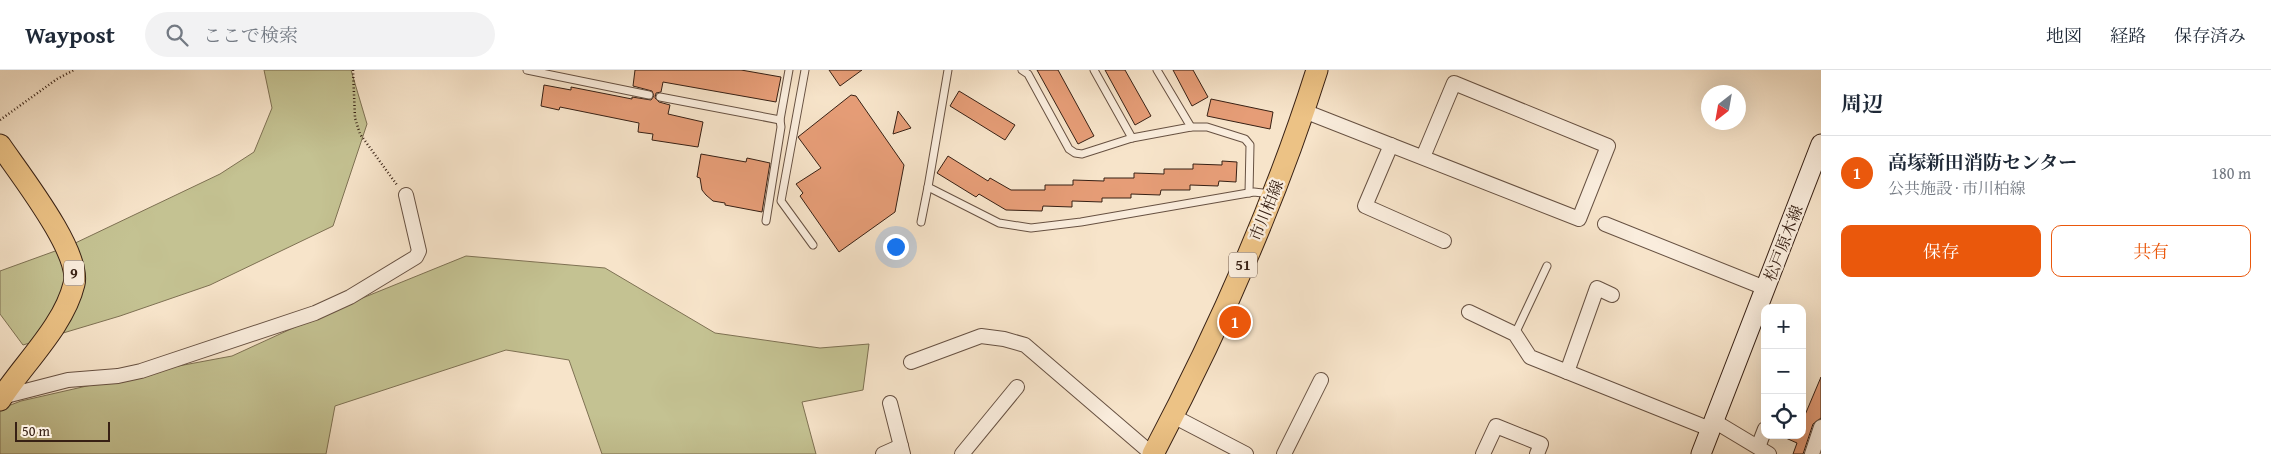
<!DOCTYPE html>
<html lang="ja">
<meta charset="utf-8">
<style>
:root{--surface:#fff;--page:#f2f2f3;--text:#1f2937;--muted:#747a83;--line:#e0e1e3;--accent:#ea580c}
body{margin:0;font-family:"Gentium Book Plus","Noto Serif JP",serif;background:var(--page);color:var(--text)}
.controls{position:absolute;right:15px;bottom:15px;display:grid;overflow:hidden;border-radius:10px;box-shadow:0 5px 20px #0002}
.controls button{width:45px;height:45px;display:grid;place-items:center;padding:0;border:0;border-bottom:1px solid var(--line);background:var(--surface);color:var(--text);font:25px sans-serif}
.compass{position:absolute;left:1701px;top:15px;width:45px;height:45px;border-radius:50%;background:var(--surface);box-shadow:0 5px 20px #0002;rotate:211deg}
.scale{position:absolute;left:15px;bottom:12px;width:95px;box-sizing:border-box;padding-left:5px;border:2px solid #372014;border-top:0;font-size:14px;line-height:18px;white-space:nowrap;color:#372014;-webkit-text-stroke:4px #faeddd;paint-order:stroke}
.you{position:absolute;left:895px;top:176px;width:18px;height:18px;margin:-12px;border:4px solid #fff;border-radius:50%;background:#1a73e8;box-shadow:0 0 0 8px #1a73e833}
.badge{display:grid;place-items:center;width:32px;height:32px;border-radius:50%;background:var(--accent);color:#fff;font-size:16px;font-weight:700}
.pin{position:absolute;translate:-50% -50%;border:2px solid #fff;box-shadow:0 1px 5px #0006}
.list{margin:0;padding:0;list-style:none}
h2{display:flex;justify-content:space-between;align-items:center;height:65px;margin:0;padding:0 20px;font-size:21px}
h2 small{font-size:16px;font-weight:400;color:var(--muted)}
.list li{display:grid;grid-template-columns:32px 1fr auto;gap:15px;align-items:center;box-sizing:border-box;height:75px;padding:0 20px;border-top:1px solid var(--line)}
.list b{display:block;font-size:19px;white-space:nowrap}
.list p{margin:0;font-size:16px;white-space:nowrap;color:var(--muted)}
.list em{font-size:16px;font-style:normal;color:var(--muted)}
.actions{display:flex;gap:10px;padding:15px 20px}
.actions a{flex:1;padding:11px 0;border:1px solid var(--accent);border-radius:10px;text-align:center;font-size:18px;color:var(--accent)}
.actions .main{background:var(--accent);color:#fff}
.icon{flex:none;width:28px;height:28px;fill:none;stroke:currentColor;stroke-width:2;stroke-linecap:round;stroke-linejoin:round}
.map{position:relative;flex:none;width:1821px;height:384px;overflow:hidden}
header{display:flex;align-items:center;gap:30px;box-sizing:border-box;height:70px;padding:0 25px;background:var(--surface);border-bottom:1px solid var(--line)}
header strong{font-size:24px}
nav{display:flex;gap:28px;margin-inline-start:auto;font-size:18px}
.search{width:350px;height:45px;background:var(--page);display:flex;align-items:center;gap:12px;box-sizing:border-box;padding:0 18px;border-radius:28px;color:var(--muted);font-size:19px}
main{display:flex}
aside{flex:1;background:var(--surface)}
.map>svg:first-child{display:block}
.green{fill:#c4c292;stroke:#7e7153}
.building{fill:#e69d77;stroke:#372014}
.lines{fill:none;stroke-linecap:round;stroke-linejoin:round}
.service-casing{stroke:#675142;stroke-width:9}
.minor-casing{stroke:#675142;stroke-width:16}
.secondary-casing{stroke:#372014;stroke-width:21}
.primary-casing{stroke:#372014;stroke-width:23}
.path{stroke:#372014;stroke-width:2.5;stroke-dasharray:1 2.5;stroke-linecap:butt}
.service{stroke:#faeddd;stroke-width:7}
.minor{stroke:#faeddd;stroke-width:14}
.secondary{stroke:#faeddd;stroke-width:19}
.primary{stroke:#ecc285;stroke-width:21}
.labels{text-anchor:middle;stroke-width:4.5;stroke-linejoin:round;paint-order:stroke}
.shield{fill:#faeddd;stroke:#725e50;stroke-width:1}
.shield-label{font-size:15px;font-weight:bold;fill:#372014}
.street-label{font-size:16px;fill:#372014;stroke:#faeddd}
</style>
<header>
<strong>Waypost</strong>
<div class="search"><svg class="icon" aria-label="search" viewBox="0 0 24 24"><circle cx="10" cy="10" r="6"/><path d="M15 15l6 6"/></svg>ここで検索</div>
<nav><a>地図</a><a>経路</a><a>保存済み</a></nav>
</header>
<main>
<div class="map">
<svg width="1821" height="384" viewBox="0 0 1821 384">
<rect width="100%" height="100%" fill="#f7e4ca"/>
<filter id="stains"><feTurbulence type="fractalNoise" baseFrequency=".004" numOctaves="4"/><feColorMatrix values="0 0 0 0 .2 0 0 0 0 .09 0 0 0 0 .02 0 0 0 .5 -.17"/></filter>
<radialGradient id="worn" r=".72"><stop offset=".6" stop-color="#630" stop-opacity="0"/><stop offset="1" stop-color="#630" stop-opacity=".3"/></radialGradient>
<g class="green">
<polygon points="264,0 351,0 367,54 333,156 210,215 120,246 23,275 0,244 0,201 69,176 220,104 254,82 272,38"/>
<polygon points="466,186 605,198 715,263 820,278 869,274 863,320 802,332 816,384 602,384 569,290 506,280 335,336 326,384 0,384 0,339 21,331 157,300 232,286 328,242"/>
</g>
<g class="building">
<polygon points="635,0 741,0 781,7 776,32 663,12 661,22 656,23 655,28 659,32 670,35 668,44 703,52 698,77 652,70 653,64 638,62 639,53 560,37 559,40 541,36 544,15 571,20 571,17 632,29 632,27 651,30 654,26 652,21 633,16"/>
<polygon points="829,0 862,0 840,16"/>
<polygon points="1037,0 1058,0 1094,66 1078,74"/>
<polygon points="1105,0 1125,0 1151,46 1135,55"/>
<polygon points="1173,0 1193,0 1208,27 1192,36"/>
<polygon points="959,21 1015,55 1005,70 950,36"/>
<polygon points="851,25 856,26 904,95 895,142 839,182 800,126 803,123 796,114 821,98 798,67"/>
<polygon points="1211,29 1273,42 1270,59 1207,46"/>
<polygon points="898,41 911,58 893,64"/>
<polygon points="701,84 746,92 747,88 770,93 762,142 725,135 725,133 713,131 706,125 702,120 700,108 697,107"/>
<polygon points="948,86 988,111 990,108 1011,120 1045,120 1045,115 1073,115 1073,110 1104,111 1104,108 1134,108 1134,103 1164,104 1164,99 1193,99 1193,94 1222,95 1222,91 1237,92 1236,112 1219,111 1218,116 1190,115 1190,120 1161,120 1160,125 1131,124 1131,128 1102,128 1102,132 1072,131 1072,137 1043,136 1042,141 1006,140 979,124 976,127 937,103"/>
<polygon points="1821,307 1821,348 1813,354 1803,384 1793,384 1797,373 1779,365 1802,365 1802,352"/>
</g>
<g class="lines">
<g class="service-casing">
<g id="service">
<polyline points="527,0 649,25"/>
<polyline points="805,0 781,131 813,175"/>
<polyline points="948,0 928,117 999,153 1031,158 1081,152 1254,122 1271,124"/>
<polyline points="1022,0 1028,4 1069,79 1075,83 1082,84 1132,68 1191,57 1207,57 1245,69 1250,75 1249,123"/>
<polyline points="1094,0 1132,68"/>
<polyline points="1157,0 1191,57"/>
<polyline points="660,27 780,50 789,0"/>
<polyline points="766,151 781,57 780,50"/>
<polyline points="921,152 928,117"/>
<polyline points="1515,264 1547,196"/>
</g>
</g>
<g class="minor-casing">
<g id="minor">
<polyline points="1304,41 1579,149 1608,76 1454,13 1423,87"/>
<polyline points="1391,75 1365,136 1444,171"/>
<polyline points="1605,154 1765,218"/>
<polyline points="1469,242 1515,264 1530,287 1710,359"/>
<polyline points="911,292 981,266 1004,269 1025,275 1152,384"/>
<polyline points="1567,302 1597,218 1612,225"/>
<polyline points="2,327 68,310 118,306 141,301 315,243 350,227 416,187 419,181 406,125"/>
<polyline points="890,333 903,384"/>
<polyline points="1173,346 1246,384"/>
<polyline points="1714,351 1769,384"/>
<polyline points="1758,377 1765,359"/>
<polyline points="883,384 901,376"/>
<polyline points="962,384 1017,317"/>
<polyline points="1284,384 1321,310"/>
<polyline points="1483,384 1496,356 1541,374 1537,384"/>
<polyline points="1812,384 1821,357"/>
</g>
</g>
<g class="secondary-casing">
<polyline id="secondary" points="1701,384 1821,74"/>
</g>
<g class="primary-casing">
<g id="primary">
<path d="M0,75C19,103 82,183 74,214C64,256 23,294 0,330"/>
<path d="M1153,384C1218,261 1275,133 1317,0"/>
</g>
</g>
<g class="path">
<polyline points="353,0 355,48 360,64 397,115"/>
<polyline points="0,50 57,9 74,0"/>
</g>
<use href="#service" class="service"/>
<use href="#minor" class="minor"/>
<use href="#secondary" class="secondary"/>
<use href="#primary" class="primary"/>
</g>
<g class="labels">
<g class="shield">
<rect x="1229" y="182.5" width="28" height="25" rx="4"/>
<rect x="64" y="190.5" width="20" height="25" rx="4"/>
</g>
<g class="shield-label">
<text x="1243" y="200">51</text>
<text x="74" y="208">9</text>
</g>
<g class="street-label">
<text transform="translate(1266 140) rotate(-68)" y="6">市川柏線</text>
<text transform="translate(1783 173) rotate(-69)" y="6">松戸原木線</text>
</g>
</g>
<rect width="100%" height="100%" filter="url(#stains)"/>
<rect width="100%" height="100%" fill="url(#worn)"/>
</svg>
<div class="controls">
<button>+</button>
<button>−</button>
<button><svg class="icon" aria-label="locate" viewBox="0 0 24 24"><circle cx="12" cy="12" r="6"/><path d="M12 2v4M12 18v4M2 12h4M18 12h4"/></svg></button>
</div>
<svg class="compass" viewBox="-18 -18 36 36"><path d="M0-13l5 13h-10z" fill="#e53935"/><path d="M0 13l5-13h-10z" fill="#747a83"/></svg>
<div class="scale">50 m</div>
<div class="you"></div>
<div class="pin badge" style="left:1235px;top:252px">1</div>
</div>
<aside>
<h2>周辺<small></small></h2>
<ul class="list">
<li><span class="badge">1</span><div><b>高塚新田消防センター</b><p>公共施設 · 市川柏線</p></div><em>180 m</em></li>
</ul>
<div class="actions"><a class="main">保存</a><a>共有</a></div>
</aside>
</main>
